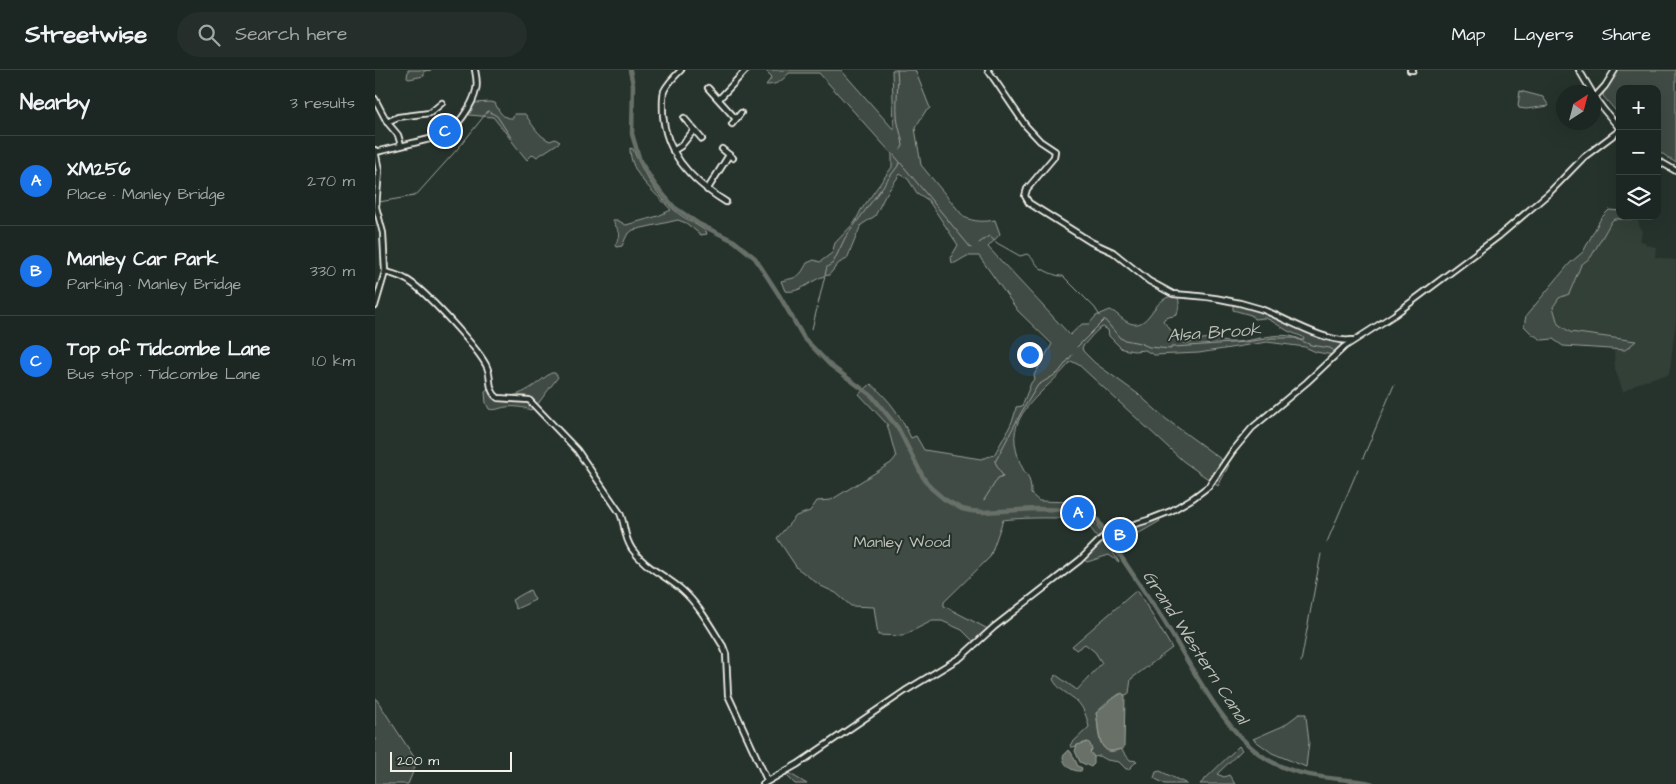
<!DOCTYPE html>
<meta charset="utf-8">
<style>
:root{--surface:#1c2622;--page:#252e2a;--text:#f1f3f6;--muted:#a0a5a5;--line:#3a4340;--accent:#1a73e8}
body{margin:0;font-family:"Architects Daughter",sans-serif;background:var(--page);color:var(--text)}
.controls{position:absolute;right:15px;top:15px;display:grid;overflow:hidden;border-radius:10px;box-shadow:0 5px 20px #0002}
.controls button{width:45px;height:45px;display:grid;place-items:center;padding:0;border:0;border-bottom:1px solid var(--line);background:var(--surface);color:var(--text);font:25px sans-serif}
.compass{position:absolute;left:1181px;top:15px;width:45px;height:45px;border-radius:50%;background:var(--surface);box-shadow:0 5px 20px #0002;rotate:36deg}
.scale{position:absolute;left:15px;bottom:12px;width:122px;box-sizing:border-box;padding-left:5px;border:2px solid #f4f1e8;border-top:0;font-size:14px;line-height:18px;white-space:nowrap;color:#f4f1e8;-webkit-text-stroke:4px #26332d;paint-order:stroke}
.you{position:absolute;left:654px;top:284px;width:18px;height:18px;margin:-12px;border:4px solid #fff;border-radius:50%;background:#1a73e8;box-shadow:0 0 0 8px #1a73e833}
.badge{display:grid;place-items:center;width:32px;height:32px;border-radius:50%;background:var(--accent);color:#fff;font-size:16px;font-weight:700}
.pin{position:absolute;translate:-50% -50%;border:2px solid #fff;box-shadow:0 1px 5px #0006}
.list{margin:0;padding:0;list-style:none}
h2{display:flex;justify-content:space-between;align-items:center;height:65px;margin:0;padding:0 20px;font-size:21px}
h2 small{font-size:16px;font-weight:400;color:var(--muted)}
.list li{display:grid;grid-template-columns:32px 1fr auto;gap:15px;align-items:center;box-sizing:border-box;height:90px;padding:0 20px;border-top:1px solid var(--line)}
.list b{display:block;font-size:19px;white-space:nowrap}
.list p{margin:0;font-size:16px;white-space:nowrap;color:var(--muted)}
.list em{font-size:16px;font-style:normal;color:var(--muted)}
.icon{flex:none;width:28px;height:28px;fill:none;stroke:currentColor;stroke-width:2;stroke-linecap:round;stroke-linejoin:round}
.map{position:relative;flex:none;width:1301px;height:714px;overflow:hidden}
header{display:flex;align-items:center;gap:30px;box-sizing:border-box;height:70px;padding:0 25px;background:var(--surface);border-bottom:1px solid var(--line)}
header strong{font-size:24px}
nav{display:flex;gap:28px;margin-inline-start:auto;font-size:18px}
.search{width:350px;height:45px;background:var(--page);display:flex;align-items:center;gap:12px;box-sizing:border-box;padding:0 18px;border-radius:28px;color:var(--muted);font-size:19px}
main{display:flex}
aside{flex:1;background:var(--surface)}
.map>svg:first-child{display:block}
.built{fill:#333f39}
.green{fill:#414b45;stroke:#9a9e96}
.water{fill:#676f68;stroke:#9fa39b}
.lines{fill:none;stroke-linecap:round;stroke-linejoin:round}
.stream{stroke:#9fa39b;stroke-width:1}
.canal{stroke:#676f68;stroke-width:4.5}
.minor-casing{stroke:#f4f1e8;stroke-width:8}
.minor{stroke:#26332d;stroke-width:4.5}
.labels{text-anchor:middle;stroke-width:4;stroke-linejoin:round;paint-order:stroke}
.park-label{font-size:16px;fill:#bebfb7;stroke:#26332d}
.water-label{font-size:18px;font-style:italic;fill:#bcbdb5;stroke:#26332d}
</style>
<header>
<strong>Streetwise</strong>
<div class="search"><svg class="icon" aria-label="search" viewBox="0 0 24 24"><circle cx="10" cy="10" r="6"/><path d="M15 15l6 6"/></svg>Search here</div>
<nav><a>Map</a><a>Layers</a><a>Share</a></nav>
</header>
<main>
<aside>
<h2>Nearby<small>3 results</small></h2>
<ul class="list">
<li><span class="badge">A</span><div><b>XM256</b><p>Place · Manley Bridge</p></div><em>270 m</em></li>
<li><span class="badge">B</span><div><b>Manley Car Park</b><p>Parking · Manley Bridge</p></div><em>330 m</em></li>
<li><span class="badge">C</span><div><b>Top of Tidcombe Lane</b><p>Bus stop · Tidcombe Lane</p></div><em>1.0 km</em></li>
</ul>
</aside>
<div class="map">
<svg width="1301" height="714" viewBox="0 0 1301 714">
<rect width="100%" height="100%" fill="#26332d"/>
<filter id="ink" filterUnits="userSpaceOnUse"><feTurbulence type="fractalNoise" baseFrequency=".02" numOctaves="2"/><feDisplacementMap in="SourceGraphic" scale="10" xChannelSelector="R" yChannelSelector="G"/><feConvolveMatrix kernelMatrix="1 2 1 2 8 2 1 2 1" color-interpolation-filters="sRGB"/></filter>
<g filter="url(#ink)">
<polygon class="built" points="1239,149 1262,149 1267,161 1265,171 1270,172 1271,175 1281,177 1280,187 1301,190 1301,250 1295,299 1293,305 1281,307 1264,313 1248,322 1240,299 1239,280 1250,280 1261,271 1195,262 1183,254 1178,237 1184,228 1194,224 1206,195 1216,187 1236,152"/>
<g class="green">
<polygon points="33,0 56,0 49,1 49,6 34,9 32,8"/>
<path d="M390,0H466L519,60L517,0H540L555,38L550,42L540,58L546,95L589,147C599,152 609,152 620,150L625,164L613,177L695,265L707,254H714L721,246L735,240C743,243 748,252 758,254C776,257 779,224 802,226C806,232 803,239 802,245L790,248L788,251C793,256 804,272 809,273C816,274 821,270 828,269C837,267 845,272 855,272C879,273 903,258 927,270L929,269L928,267L913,261L895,250L890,248L879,249L876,245L858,240V234L861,233L960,270L964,272L967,278L958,285L941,282L930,277L892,272L824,283L779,285L770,280L759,281L747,279L734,266L733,260L728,257C720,260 714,270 707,277L708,281L720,293L763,324L791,349L854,395L843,416L808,391L704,295L696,291C678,316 636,338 640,373C641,381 644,392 648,399C650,403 653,405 654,409C656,414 656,419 656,424L664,431L696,432L697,441C713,445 718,449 727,464L722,467C718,461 712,453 706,451C695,446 640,448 628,450L615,487L569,532V536L613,559L599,572L587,560L567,551H557L527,566L503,565L499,537L476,536L461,523L446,516L422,498L402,468L421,446L435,441L442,431L456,430L516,393L521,387L512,354L484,324L496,314C517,332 524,344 536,368L541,366L549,380L606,389L619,385C625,374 641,349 641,337L647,336L656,313L660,308L659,305L677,274L643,241L604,186H592L580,193H577L576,187L583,175L553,130L542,123L533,109L525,104L510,126L500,146L486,155L472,189L464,193L454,205C438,207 427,224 410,221L406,211C423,207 424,208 432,193L439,190L445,192L457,183L460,173L480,152L486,140L517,97V84L444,3H414C407,11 402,15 391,15L397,7Z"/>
<polygon points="1242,0 1301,0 1301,93 1282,80 1282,19 1245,19 1245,46 1228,26 1229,20"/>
<polygon points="1145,21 1168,27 1174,36 1151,39 1144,38 1143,35"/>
<path d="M115,32L120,33C124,41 127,49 138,48L139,44H150C157,54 163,66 175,71L180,69L185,72L162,87L158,84L152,90C140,76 130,61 118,47L94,45L99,33Z"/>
<path d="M255,78L258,79C267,102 283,128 304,144C312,150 322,155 331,161L332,164L326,165L311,153L303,150L258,160L252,165L247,176L241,177L240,175C249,162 243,163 238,150H242L251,155L283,146L296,140C279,121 255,105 255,78Z"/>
<polygon points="1234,140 1245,141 1245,146 1264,147 1262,149 1239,149 1236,152 1216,187 1206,195 1194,224 1184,228 1178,237 1183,254 1195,262 1261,271 1250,280 1188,276 1178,269 1167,270 1157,264 1149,256 1151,246 1195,193 1208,182 1226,148"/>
<path d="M176,303H180L183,307L162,335L156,340C147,337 140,336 131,337C124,338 120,341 114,339L111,333L110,322L112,319L119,317L122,324C143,332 160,314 176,303Z"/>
<polygon points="784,449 785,451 766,462 750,468 751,458"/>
<polygon points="729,470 731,471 744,492 734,485 712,492 709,490"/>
<polygon points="155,520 160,530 141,539 137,530"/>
<path d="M762,520L797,578L756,609L754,623L751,625L744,624L721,643C724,654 721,677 734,681C738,682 743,680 746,679L755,690L762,691L754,699H751L744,692L732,690L725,686L719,687L715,682L713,672L698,677H696L695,675L714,657C712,648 709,638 702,631C694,624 682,619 678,609L681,605L702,620L727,593L720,582L710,574L701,580L697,576Z"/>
<polygon points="0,627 39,687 40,697 33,714 0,714"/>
<polygon points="924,644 931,644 931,646 934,672 931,697 897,683 878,669 908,656"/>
<polygon points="864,676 867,680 842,704 849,707 854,705 860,714 825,714"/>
<polygon points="785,701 812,714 790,714 779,708 781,702"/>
<polygon points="412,702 432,714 420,714 411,705"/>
</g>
<g class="water">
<path d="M747,623L750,626L749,677L748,679C744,679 740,681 736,681C722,681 724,653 721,643L735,630Z"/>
<polygon points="713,672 715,674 717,680 715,682 719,687 719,694 716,697 705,692 700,681 702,675"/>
<path d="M694,680L696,682L703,696L707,698L706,701C697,702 688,695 688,686Z"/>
</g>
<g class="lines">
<g class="stream">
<path d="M522,0C524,14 521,30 522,44C522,55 527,65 528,76L526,79"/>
<polyline points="519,85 596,178"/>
<polyline points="4,132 39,126 42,124 86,75 113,41 122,46 137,69"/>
<path d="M604,173L614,166L622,173L645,186L652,184C658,188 659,191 663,196C667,200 682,207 688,206L720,238L725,246"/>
<polyline points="729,249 745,268 750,270 765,273 774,277 796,279 796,277 799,277 871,272 897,268 920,268 936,275 955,278 958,280"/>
<polyline points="437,259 452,197 458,193 470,168 525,93"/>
<polyline points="702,277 729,250"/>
<polyline points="988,388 1019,315"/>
<polyline points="609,430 623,408 628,406 620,392 647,341 663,315 683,303 697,285"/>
<polyline points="952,472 983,399"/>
<polyline points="926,592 946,484"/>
</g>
<path class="canal" d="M255,0L258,15L257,64L265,91L280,115L299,137L324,154L359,171L380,188L404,225L429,268L455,295L497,326L523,358L548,407L556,418L569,429L587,439L596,441L608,442L661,439L701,440L713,443L722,449C743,484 767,517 789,551C816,595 852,670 899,693C922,705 946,707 972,710C981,711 990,711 998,714"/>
<g class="minor-casing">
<g id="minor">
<path d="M306,0C300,6 292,14 289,21C287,29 288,37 288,45C291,85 318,112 351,132"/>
<path d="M613,0L651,56L665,71L680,81L679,87L652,119L650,126L654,133L716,172L738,182L774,211L798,224C830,226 855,229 886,239C910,248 952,274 977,270"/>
<polyline points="1035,0 1038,0"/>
<polyline points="1204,0 1217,22"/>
<polyline points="333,18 361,49"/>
<polyline points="1218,25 1229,40 1245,59"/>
<polyline points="1220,27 1230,16 1240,0"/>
<polyline points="0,29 12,52 23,65 26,75"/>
<polyline points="344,29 371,0"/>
<polyline points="309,48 327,69"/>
<polyline points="12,52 23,47 55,43 67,33"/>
<polyline points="357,54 366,43"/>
<polyline points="347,79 358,88"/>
<polyline points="0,80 4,101 1,137 8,163 10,202 0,236"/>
<polyline points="298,81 306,76 319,60"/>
<path d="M1,82L67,66C81,60 98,35 101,20C103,13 101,6 100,0"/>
<polyline points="1282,90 1301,101"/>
<polyline points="332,120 354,85"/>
<path d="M10,202C20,204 29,207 38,214C54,226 104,279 112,297C117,308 112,320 123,328L154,330L202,380L245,443C251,457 248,465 257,479C270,498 290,505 307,520C324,535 336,557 348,576L351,584L353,625L392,710"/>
<polyline points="388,714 423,694 530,621 586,587 619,557 705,490 727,468 737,461 773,450 796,441 818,428 834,416 857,382 877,358 932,312 969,277 1019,245 1124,166 1174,123 1209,87 1245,60"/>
</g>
</g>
<use href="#minor" class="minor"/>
</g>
</g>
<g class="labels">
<g class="park-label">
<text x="527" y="477">Manley Wood</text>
</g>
<g class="water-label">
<text transform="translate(839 262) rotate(-4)" y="6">Alsa Brook</text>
<text transform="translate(821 577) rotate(57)" y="6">Grand Western Canal</text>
</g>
</g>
</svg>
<div class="controls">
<button>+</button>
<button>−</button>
<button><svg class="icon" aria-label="layers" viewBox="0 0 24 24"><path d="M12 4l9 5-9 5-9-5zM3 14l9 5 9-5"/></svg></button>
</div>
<svg class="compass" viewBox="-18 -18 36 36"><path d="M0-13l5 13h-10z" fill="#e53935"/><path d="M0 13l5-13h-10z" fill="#a0a5a5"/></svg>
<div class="scale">200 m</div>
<div class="you"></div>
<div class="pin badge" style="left:703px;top:443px">A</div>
<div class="pin badge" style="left:745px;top:465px">B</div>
<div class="pin badge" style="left:70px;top:61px">C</div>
</div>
</main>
